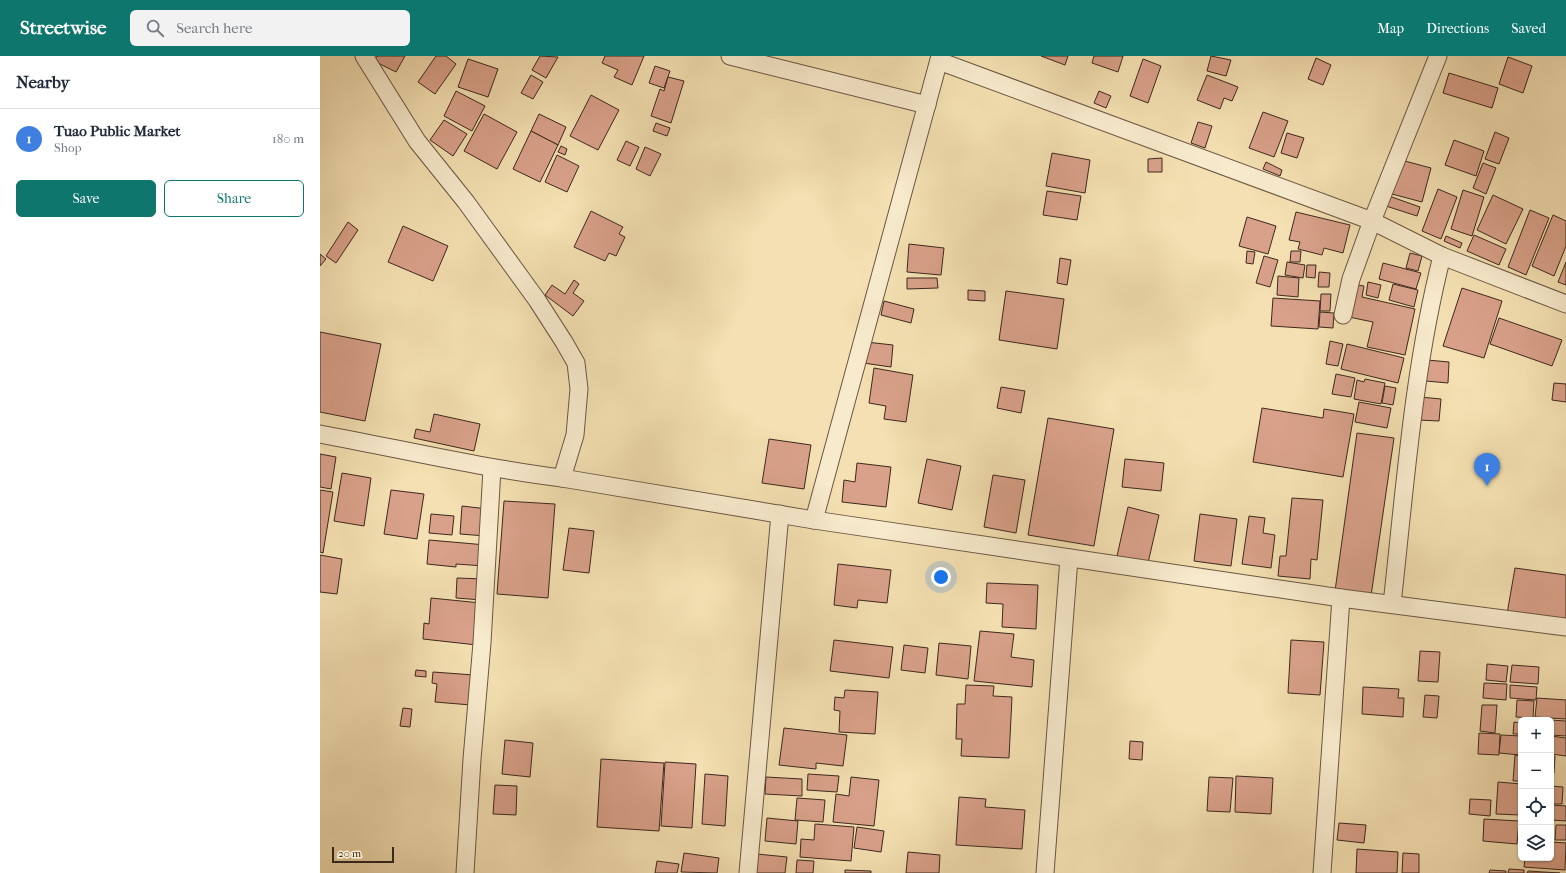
<!DOCTYPE html>
<meta charset="utf-8">
<style>
:root{--surface:#fff;--page:#f2f2f3;--text:#1f2937;--muted:#747a83;--line:#e0e1e3;--accent:#0f766e}
body{margin:0;font-family:"IM FELL French Canon",serif;background:var(--page);color:var(--text)}
.controls{position:absolute;right:12px;bottom:12px;display:grid;overflow:hidden;border-radius:6px;box-shadow:0 1px 3px #0004}
.controls button{width:36px;height:36px;display:grid;place-items:center;padding:0;border:0;border-bottom:1px solid var(--line);background:var(--surface);color:var(--text);font:20px sans-serif}
.scale{position:absolute;left:12px;bottom:10px;width:62px;box-sizing:border-box;padding-left:4px;border:2px solid #3d281d;border-top:0;font-size:11px;line-height:14px;white-space:nowrap;color:#3d281d;-webkit-text-stroke:3px #f8ebcd;paint-order:stroke}
.you{position:absolute;left:621px;top:521px;width:14px;height:14px;margin:-10px;border:3px solid #fff;border-radius:50%;background:#1a73e8;box-shadow:0 0 0 6px #1a73e833}
.badge{display:grid;place-items:center;width:26px;height:26px;border-radius:50%;background:var(--accent);color:#fff;font-size:13px;font-weight:700}
.pin{position:absolute;translate:-50% -33px;filter:drop-shadow(0 1px 2px #0008)}
.pin::after{content:'';position:absolute;top:21px;width:14px;height:12px;background:inherit;clip-path:polygon(0 0,100% 0,50% 100%)}
.list{margin:0;padding:0;list-style:none}
h2{display:flex;justify-content:space-between;align-items:center;height:52px;margin:0;padding:0 16px;font-size:17px}
h2 small{font-size:13px;font-weight:400;color:var(--muted)}
.list li{display:grid;grid-template-columns:26px 1fr auto;gap:12px;align-items:center;box-sizing:border-box;height:60px;padding:0 16px;border-top:1px solid var(--line)}
.list b{display:block;font-size:15px;white-space:nowrap}
.list p{margin:0;font-size:13px;white-space:nowrap;color:var(--muted)}
.list em{font-size:13px;font-style:normal;color:var(--muted)}
.actions{display:flex;gap:8px;padding:12px 16px}
.actions a{flex:1;padding:9px 0;border:1px solid var(--accent);border-radius:6px;text-align:center;font-size:14px;color:var(--accent)}
.actions .main{background:var(--accent);color:#fff}
.icon{flex:none;width:22px;height:22px;fill:none;stroke:currentColor;stroke-width:2;stroke-linecap:round;stroke-linejoin:round}
.map{position:relative;flex:none;width:1246px;height:817px;overflow:hidden}
header{display:flex;align-items:center;gap:24px;box-sizing:border-box;height:56px;padding:0 20px;background:var(--accent);color:#fff}
header strong{font-size:19px}
nav{display:flex;gap:22px;margin-inline-start:auto;font-size:14px}
.search{width:280px;height:36px;background:var(--page);display:flex;align-items:center;gap:10px;box-sizing:border-box;padding:0 14px;border-radius:6px;color:var(--muted);font-size:15px}
main{display:flex}
aside{flex:1;background:var(--surface)}
.map>svg:first-child{display:block}
.building{fill:#d9a18a;stroke:#3d281d}
.lines{fill:none;stroke-linecap:round;stroke-linejoin:round}
.minor-casing{stroke:#6b5642;stroke-width:19}
.minor{stroke:#f8ebcd;stroke-width:17}
</style>
<header>
<strong>Streetwise</strong>
<div class="search"><svg class="icon" aria-label="search" viewBox="0 0 24 24"><circle cx="10" cy="10" r="6"/><path d="M15 15l6 6"/></svg>Search here</div>
<nav><a>Map</a><a>Directions</a><a>Saved</a></nav>
</header>
<main>
<aside>
<h2>Nearby<small></small></h2>
<ul class="list">
<li><span class="badge" style="background:#3f7fe0">1</span><div><b>Tuao Public Market</b><p>Shop</p></div><em>180 m</em></li>
</ul>
<div class="actions"><a class="main">Save</a><a>Share</a></div>
</aside>
<div class="map">
<svg width="1246" height="817" viewBox="0 0 1246 817">
<rect width="100%" height="100%" fill="#f4e0b2"/>
<filter id="stains"><feTurbulence type="fractalNoise" baseFrequency=".005" numOctaves="4"/><feColorMatrix values="0 0 0 0 .2 0 0 0 0 .09 0 0 0 0 .02 0 0 0 .5 -.17"/></filter>
<radialGradient id="worn" r=".72"><stop offset=".6" stop-color="#630" stop-opacity="0"/><stop offset="1" stop-color="#630" stop-opacity=".3"/></radialGradient>
<g class="building">
<polygon points="57,0 85,0 76,16 54,5"/>
<polygon points="116,0 126,0 136,8 115,38 98,26"/>
<polygon points="220,0 238,1 226,22 212,14"/>
<polygon points="285,0 324,0 312,29 294,21 298,14 282,7"/>
<polygon points="721,0 748,0 745,9"/>
<polygon points="774,0 803,0 798,16 772,7"/>
<polygon points="891,0 911,4 906,20 887,15"/>
<polygon points="1188,1 1212,10 1203,37 1179,28"/>
<polygon points="996,2 1011,9 1003,29 988,23"/>
<polygon points="148,3 178,13 168,41 138,31"/>
<polygon points="823,3 841,10 828,47 810,40"/>
<polygon points="335,10 350,15 344,32 329,27"/>
<polygon points="1129,17 1178,32 1172,52 1123,37"/>
<polygon points="211,19 223,26 213,43 201,37"/>
<polygon points="887,19 918,31 912,45 904,42 900,53 877,44"/>
<polygon points="348,21 364,25 351,67 331,60 340,33 344,35"/>
<polygon points="136,35 165,50 152,75 124,60"/>
<polygon points="779,35 791,40 786,52 774,47"/>
<polygon points="271,39 299,54 278,94 250,80"/>
<polygon points="943,56 968,65 954,101 929,92"/>
<polygon points="164,58 197,76 177,113 144,95"/>
<polygon points="219,58 246,71 238,89 211,75"/>
<polygon points="124,64 147,78 133,100 110,84"/>
<polygon points="878,66 892,70 885,92 871,87"/>
<polygon points="336,67 350,72 347,80 333,75"/>
<polygon points="211,75 238,89 220,126 193,113"/>
<polygon points="1175,76 1189,82 1179,108 1165,103"/>
<polygon points="967,77 984,82 977,102 961,97"/>
<polygon points="1134,84 1164,95 1156,120 1125,109"/>
<polygon points="306,85 319,91 310,110 297,104"/>
<polygon points="241,90 247,93 245,99 238,96"/>
<polygon points="325,91 341,98 330,120 316,113"/>
<polygon points="732,97 770,104 765,137 726,130"/>
<polygon points="237,99 259,110 247,136 225,126"/>
<polygon points="842,102 842,116 828,116 828,103"/>
<polygon points="1081,104 1111,112 1102,146 1072,138"/>
<polygon points="946,106 962,114 960,120 943,113"/>
<polygon points="1163,107 1176,112 1166,138 1153,132"/>
<polygon points="1118,133 1137,141 1121,183 1102,175"/>
<polygon points="1143,134 1164,141 1152,180 1131,173"/>
<polygon points="727,135 761,140 757,164 723,159"/>
<polygon points="1173,139 1203,153 1186,188 1157,174"/>
<polygon points="1069,140 1100,151 1097,160 1066,150"/>
<polygon points="1210,154 1229,162 1206,219 1188,211"/>
<polygon points="271,155 303,171 299,178 305,181 296,200 289,197 285,205 254,191"/>
<polygon points="976,156 1030,169 1023,197 1004,192 1002,199 978,193 980,186 969,184"/>
<polygon points="1233,159 1246,165 1246,190 1234,220 1212,210"/>
<polygon points="927,161 956,170 948,198 919,190"/>
<polygon points="28,166 38,174 16,207 6,200"/>
<polygon points="83,170 128,190 113,225 68,206"/>
<polygon points="1154,179 1186,193 1179,209 1147,195"/>
<polygon points="1126,180 1142,187 1140,192 1124,185"/>
<polygon points="589,188 624,192 621,219 587,216"/>
<polygon points="927,195 935,196 933,208 926,207"/>
<polygon points="971,195 981,195 980,206 970,206"/>
<polygon points="1090,197 1102,200 1098,215 1086,212"/>
<polygon points="0,198 6,203 0,210"/>
<polygon points="944,200 958,204 950,231 936,227"/>
<polygon points="740,202 751,204 747,229 737,227"/>
<polygon points="967,206 985,209 983,222 965,219"/>
<polygon points="1246,206 1246,229 1238,226"/>
<polygon points="1063,207 1101,217 1096,233 1059,223"/>
<polygon points="987,209 996,209 995,222 986,221"/>
<polygon points="999,216 1010,217 1009,231 998,231"/>
<polygon points="958,220 979,222 978,241 957,239"/>
<polygon points="587,222 617,222 618,232 587,233"/>
<polygon points="254,224 259,228 253,237 264,245 253,260 225,239 232,229 245,238"/>
<polygon points="1048,226 1061,229 1058,242 1046,239"/>
<polygon points="1031,228 1044,230 1042,241 1095,253 1085,299 1047,291 1053,266 1024,260"/>
<polygon points="1073,228 1098,234 1094,251 1069,244"/>
<polygon points="1142,232 1182,245 1164,302 1123,290"/>
<polygon points="648,234 665,235 665,245 648,244"/>
<polygon points="686,235 744,243 737,293 679,284"/>
<polygon points="1001,238 1011,238 1010,255 1000,255"/>
<polygon points="953,242 1000,245 998,273 951,270"/>
<polygon points="564,245 594,253 591,267 561,259"/>
<polygon points="1000,256 1014,257 1013,272 999,271"/>
<polygon points="1179,262 1242,284 1232,310 1170,288"/>
<polygon points="0,276 61,288 45,365 0,356"/>
<polygon points="1010,285 1023,288 1018,310 1006,308"/>
<polygon points="546,286 573,289 571,311 543,307"/>
<polygon points="1027,288 1084,302 1078,327 1021,313"/>
<polygon points="1107,304 1129,306 1128,327 1106,325"/>
<polygon points="554,312 593,319 586,366 564,363 566,350 549,347"/>
<polygon points="1016,318 1035,322 1031,341 1012,338"/>
<polygon points="1045,323 1065,327 1061,348 1034,343 1037,324 1044,326"/>
<polygon points="1234,327 1246,328 1246,346 1232,344"/>
<polygon points="1065,330 1076,332 1073,349 1062,347"/>
<polygon points="681,331 705,335 701,357 677,352"/>
<polygon points="1100,341 1121,343 1119,365 1098,364"/>
<polygon points="1039,346 1071,352 1067,372 1035,366"/>
<polygon points="942,352 1003,362 1004,353 1034,358 1023,421 933,406"/>
<polygon points="114,358 160,368 154,395 94,382 96,373 110,376"/>
<polygon points="728,362 794,373 774,490 708,479"/>
<polygon points="1037,377 1074,382 1051,540 1015,535"/>
<polygon points="449,383 491,389 484,433 442,427"/>
<polygon points="0,398 16,401 11,433 0,431"/>
<polygon points="607,403 641,410 632,454 598,447"/>
<polygon points="805,403 844,407 841,435 802,431"/>
<polygon points="537,407 571,411 566,451 522,446 524,424 535,426"/>
<polygon points="22,417 51,422 44,470 14,465"/>
<polygon points="673,419 705,424 696,477 664,471"/>
<polygon points="0,434 13,436 3,497 0,496"/>
<polygon points="71,434 104,438 97,483 64,478"/>
<polygon points="972,442 1003,444 997,504 991,503 990,523 958,520 960,500 966,500"/>
<polygon points="184,445 235,448 228,542 177,538"/>
<polygon points="142,450 168,453 166,480 140,478"/>
<polygon points="808,451 839,459 828,507 797,500"/>
<polygon points="111,458 134,460 132,479 109,477"/>
<polygon points="880,458 917,463 911,510 874,505"/>
<polygon points="929,460 945,462 943,477 955,479 951,512 922,508"/>
<polygon points="249,472 274,475 269,517 243,514"/>
<polygon points="109,484 166,489 164,510 136,508 136,511 107,508"/>
<polygon points="0,499 22,503 17,538 0,536"/>
<polygon points="518,508 571,514 567,547 538,544 537,552 514,549"/>
<polygon points="1195,512 1246,519 1246,566 1187,558"/>
<polygon points="137,522 164,523 162,544 136,542"/>
<polygon points="667,527 718,529 716,573 682,571 683,548 666,547"/>
<polygon points="111,542 161,547 157,589 103,583 104,567 109,568"/>
<polygon points="660,575 694,578 691,601 714,604 712,631 654,625"/>
<polygon points="514,584 573,591 569,622 510,615"/>
<polygon points="971,584 1004,586 1000,639 968,637"/>
<polygon points="619,587 651,590 648,623 616,619"/>
<polygon points="584,589 608,592 605,617 581,614"/>
<polygon points="1100,595 1120,596 1118,626 1098,625"/>
<polygon points="1167,608 1188,610 1186,626 1166,624"/>
<polygon points="1192,609 1219,611 1218,628 1190,626"/>
<polygon points="96,614 106,615 106,621 95,620"/>
<polygon points="113,616 154,619 151,649 115,646 117,628 112,627"/>
<polygon points="1164,627 1187,628 1186,644 1163,642"/>
<polygon points="646,629 674,630 673,640 692,641 689,702 641,700 642,683 636,683 637,648 645,648"/>
<polygon points="1190,629 1217,631 1216,644 1190,642"/>
<polygon points="1043,631 1079,633 1078,642 1084,642 1083,661 1042,658"/>
<polygon points="525,634 558,636 555,678 519,676 520,655 514,654 515,641 524,642"/>
<polygon points="1105,639 1119,640 1117,662 1103,661"/>
<polygon points="1217,642 1246,644 1246,663 1215,661"/>
<polygon points="1197,644 1214,645 1213,662 1196,661"/>
<polygon points="1162,649 1177,649 1175,677 1160,675"/>
<polygon points="83,652 92,653 90,671 80,670"/>
<polygon points="1214,663 1246,665 1246,680 1231,679 1231,664"/>
<polygon points="1194,666 1201,667 1201,678 1193,678"/>
<polygon points="464,672 527,679 523,710 496,707 496,713 459,709"/>
<polygon points="1159,677 1180,678 1179,699 1158,698"/>
<polygon points="1181,679 1201,680 1201,699 1179,697"/>
<polygon points="1231,680 1246,682 1246,700 1231,698"/>
<polygon points="185,684 213,687 210,721 182,718"/>
<polygon points="810,685 823,686 822,704 809,703"/>
<polygon points="1195,699 1201,700 1201,725 1193,725"/>
<polygon points="1231,700 1235,700 1234,717 1231,717"/>
<polygon points="281,703 344,707 339,775 277,771"/>
<polygon points="345,706 376,708 372,772 341,770"/>
<polygon points="385,718 408,720 405,770 382,768"/>
<polygon points="488,718 519,720 517,736 487,734"/>
<polygon points="916,720 953,722 951,758 915,756"/>
<polygon points="446,721 482,723 482,740 445,738"/>
<polygon points="531,721 559,724 554,770 513,766 516,738 529,740"/>
<polygon points="889,721 913,722 910,756 887,755"/>
<polygon points="1178,726 1201,728 1200,759 1176,758"/>
<polygon points="175,729 197,730 196,759 173,758"/>
<polygon points="1231,730 1243,731 1242,748 1231,748"/>
<polygon points="639,741 666,743 665,751 705,754 702,793 636,789"/>
<polygon points="477,742 505,744 503,766 475,764"/>
<polygon points="1150,743 1171,744 1170,760 1149,758"/>
<polygon points="1231,749 1246,750 1246,765 1231,764"/>
<polygon points="447,762 478,765 476,788 445,785"/>
<polygon points="1164,763 1199,765 1197,788 1163,785"/>
<polygon points="1019,767 1046,769 1044,787 1017,784"/>
<polygon points="495,768 534,771 531,805 480,801 481,783 494,784"/>
<polygon points="1236,769 1246,769 1246,784 1235,784"/>
<polygon points="537,771 564,775 561,796 534,792"/>
<rect x="1231" y="771" width="2" height="13"/>
<polygon points="1231,786 1246,787 1245,814 1204,811 1205,802 1231,802"/>
<polygon points="1037,793 1078,796 1077,817 1036,817"/>
<polygon points="588,796 620,799 619,817 586,817"/>
<polygon points="364,797 399,802 397,817 361,816"/>
<polygon points="1083,797 1099,798 1099,817 1082,817"/>
<polygon points="437,798 467,801 465,817 435,817"/>
<polygon points="477,804 494,805 493,817 476,817"/>
<polygon points="337,805 359,808 357,817 335,817"/>
<polygon points="1189,813 1204,814 1204,817 1188,817"/>
<polygon points="525,814 551,815 551,817 525,817"/>
<polygon points="1170,814 1186,815 1186,817 1169,817"/>
<polygon points="1208,815 1240,817 1207,817"/>
</g>
<g class="lines">
<g class="minor-casing">
<g id="minor">
<polyline points="410,0 607,49"/>
<polyline points="619,5 1052,165 1122,200 1246,248"/>
<polyline points="1023,259 1031,223 1052,165 1118,0"/>
<path d="M0,378C81,393 161,412 242,422L255,379L259,333L256,307L244,286L217,244L146,146L97,85L44,0"/>
<polyline points="242,422 494,464 1021,542 1246,571"/>
<polyline points="494,464 620,0"/>
<path d="M1072,548C1085,432 1093,314 1122,200"/>
<polyline points="145,817 152,703 162,587 172,413"/>
<polyline points="428,817 460,458"/>
<polyline points="725,817 749,502"/>
<polyline points="1002,817 1021,542"/>
</g>
</g>
<use href="#minor" class="minor"/>
</g>
<rect width="100%" height="100%" filter="url(#stains)"/>
<rect width="100%" height="100%" fill="url(#worn)"/>
</svg>
<div class="controls">
<button>+</button>
<button>−</button>
<button><svg class="icon" aria-label="locate" viewBox="0 0 24 24"><circle cx="12" cy="12" r="6"/><path d="M12 2v4M12 18v4M2 12h4M18 12h4"/></svg></button>
<button><svg class="icon" aria-label="layers" viewBox="0 0 24 24"><path d="M12 4l9 5-9 5-9-5zM3 14l9 5 9-5"/></svg></button>
</div>
<div class="scale">20 m</div>
<div class="you"></div>
<div class="pin badge" style="left:1167px;top:430px;background:#3f7fe0">1</div>
</div>
</main>
